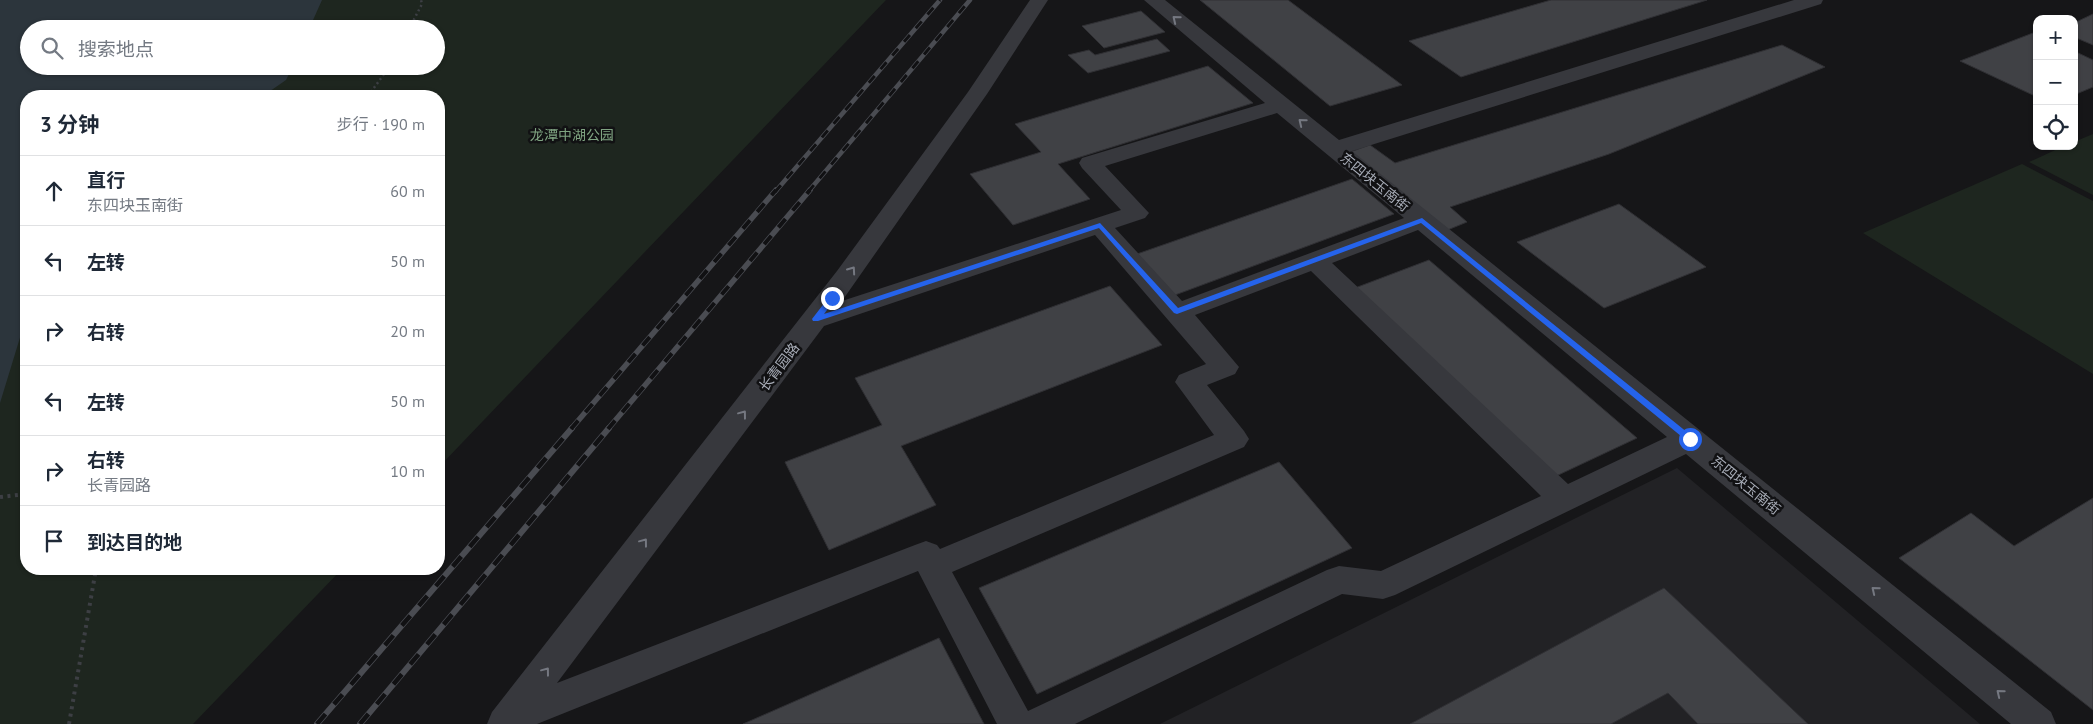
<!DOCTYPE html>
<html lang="zh">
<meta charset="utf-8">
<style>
:root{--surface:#fff;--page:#f6f6f7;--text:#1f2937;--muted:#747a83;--line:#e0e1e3}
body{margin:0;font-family:"PT Sans","Noto Sans SC",sans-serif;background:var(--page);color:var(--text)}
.controls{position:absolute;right:15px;top:15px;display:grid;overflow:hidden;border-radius:10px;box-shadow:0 1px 4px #0004}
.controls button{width:45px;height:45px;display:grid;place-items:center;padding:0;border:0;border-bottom:1px solid var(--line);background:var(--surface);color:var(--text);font:25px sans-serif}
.stop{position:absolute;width:15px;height:15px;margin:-11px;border:4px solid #2563eb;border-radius:50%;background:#fff}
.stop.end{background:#2563eb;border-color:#fff;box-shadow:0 1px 5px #0008}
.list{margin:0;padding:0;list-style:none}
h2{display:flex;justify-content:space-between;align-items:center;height:65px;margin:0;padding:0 20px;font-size:21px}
h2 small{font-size:16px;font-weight:400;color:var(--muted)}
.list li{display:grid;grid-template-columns:32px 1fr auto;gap:15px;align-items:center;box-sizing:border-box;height:70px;padding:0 20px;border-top:1px solid var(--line)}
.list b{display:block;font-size:19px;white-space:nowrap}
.list p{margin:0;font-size:16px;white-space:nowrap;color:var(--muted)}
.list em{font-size:16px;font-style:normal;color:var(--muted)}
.icon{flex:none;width:28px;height:28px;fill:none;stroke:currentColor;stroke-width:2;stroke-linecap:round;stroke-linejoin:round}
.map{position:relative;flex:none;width:2093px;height:724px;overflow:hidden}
.search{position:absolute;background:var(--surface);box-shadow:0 1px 4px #0004;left:20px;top:20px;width:425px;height:55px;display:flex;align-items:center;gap:12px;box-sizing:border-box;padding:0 18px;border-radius:28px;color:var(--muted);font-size:19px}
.panel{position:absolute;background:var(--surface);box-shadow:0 1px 4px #0004;left:20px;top:90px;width:425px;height:485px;border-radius:20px}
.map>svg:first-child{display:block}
.built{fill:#222225}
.green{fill:#1e261f;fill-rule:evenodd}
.water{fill:#2c353c}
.building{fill:#404145;stroke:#303034}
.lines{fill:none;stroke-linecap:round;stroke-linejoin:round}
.path-far1{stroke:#3d3f44;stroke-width:2.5;stroke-dasharray:2 3;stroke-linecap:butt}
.path{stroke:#3d3f44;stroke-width:4;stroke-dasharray:3 4.5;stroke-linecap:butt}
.minor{fill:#37383d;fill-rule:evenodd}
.rail-far2-casing{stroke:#4a4c52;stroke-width:4.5}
.rail-far1-casing{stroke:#4a4c52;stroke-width:5.5}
.rail-casing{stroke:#4a4c52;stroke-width:6}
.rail-far2{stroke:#111113;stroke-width:3;stroke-dasharray:9;stroke-linecap:butt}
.rail-far1{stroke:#111113;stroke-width:4;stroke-dasharray:11;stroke-linecap:butt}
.rail{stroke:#111113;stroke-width:4.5;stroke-dasharray:13;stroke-linecap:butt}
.oneway{stroke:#757881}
.route{fill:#2563eb}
.labels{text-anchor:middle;stroke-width:5;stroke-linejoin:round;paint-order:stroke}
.park-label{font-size:14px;fill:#7fa381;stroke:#111113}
.street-label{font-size:14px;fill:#a8adb8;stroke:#111113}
</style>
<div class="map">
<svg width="2093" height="724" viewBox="0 0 2093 724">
<rect width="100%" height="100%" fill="#161618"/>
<polygon class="built" points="1677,468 1980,724 1160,724"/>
<g class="green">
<path d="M0,0H886L439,467V96H26V569H342L193,724H0ZM29,29H436V66H29Z"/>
<polygon points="2093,134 2093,195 2029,162 2064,146 2074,146 2074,142"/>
<polygon points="2022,164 2093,201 2093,374 1863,233"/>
</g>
<polygon class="water" points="0,0 322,0 309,29 29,29 29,66 293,66 286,80 263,96 26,96 26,318 0,403"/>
<g class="building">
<polygon points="1200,0 1288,0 1402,85 1330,106"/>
<polygon points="1551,0 1707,0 1461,77 1409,41"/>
<polygon points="1141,11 1165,32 1104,48 1082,26"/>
<polygon points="2093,14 2093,45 2074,37 2074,23"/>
<polygon points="2033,33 2037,35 2037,97 1960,61"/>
<polygon points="1157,39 1170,51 1088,73 1068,55 1089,50 1095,55"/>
<polygon points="1782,45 1825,67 1609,154 1450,207 1467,222 1445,231 1347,153 1370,145 1395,163"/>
<polygon points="2074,51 2093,60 2093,87 2074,95"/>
<polygon points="1208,66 1253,103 1058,164 1090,199 1013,225 970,174 1041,152 1015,124"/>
<polygon points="1352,179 1394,214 1175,295 1137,254"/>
<polygon points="1619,204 1706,267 1604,308 1517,242"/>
<polygon points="1429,260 1637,438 1554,477 1355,288"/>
<polygon points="1110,286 1162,345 901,446 936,505 829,550 785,462 882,425 855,378"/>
<polygon points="1279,462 1352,548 1037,694 979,588"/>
<polygon points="2093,498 2093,710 1899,558 1971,513 2014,546"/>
<polygon points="1664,588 1808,724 1698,724 1668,693 1611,724 1410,724"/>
<polygon points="939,638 984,724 743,724"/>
</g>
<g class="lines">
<g class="path-far1">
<polyline points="409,29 422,4 421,0"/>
<polyline points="368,96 390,66"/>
</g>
<g class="path">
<polyline points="0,497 26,494"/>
<polyline points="69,724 96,569"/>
</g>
<path class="minor" d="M1030,0H1048L987,94L842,301L1121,210L1082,168L1079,163L1082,158L1265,103L1144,0H1165L1339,140L1794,0H1823L1821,4L1352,151L2051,712L2056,724H2011L1686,454L1395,595L1383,599L1342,594L1075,724H997L918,571L537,724H487L492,712L837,271L968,92ZM1277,113L1404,218L1182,301L1115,228L1145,218L1149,213L1105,166ZM1418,230L1667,437L1568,484L1332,263ZM1095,235L1206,364L1179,375L1175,382L1214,435L940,549L937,545L926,541L915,545L557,683L824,326ZM1311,271L1541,496L1381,571L1339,566L1327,570L1028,711L952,572L1244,447L1249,439L1244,431L1207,385L1235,374L1239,367L1195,315Z"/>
<g class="rail-far2-casing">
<g id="rail-far2">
<polyline points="775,192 940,0"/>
<polyline points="808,192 970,0"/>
</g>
</g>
<g class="rail-far1-casing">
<g id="rail-far1">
<polyline points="571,429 776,190"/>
<polyline points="608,429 810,190"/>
</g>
</g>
<g class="rail-casing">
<g id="rail">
<polyline points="317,724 572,428"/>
<polyline points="360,724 609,428"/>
</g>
</g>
<use href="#rail-far2" class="rail-far2"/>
<use href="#rail-far1" class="rail-far1"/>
<use href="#rail" class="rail"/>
</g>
<defs><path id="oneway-chevron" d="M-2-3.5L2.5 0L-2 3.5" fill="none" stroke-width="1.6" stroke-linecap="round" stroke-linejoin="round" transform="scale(1.25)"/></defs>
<g class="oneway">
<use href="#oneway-chevron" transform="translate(1176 19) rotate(-141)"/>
<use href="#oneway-chevron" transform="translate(1302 122) rotate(-141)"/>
<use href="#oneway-chevron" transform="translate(852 270) rotate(-55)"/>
<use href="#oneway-chevron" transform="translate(743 414) rotate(-53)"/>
<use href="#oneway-chevron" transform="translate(644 542) rotate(-53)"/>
<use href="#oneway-chevron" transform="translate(1875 590) rotate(-141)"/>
<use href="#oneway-chevron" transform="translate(546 671) rotate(-53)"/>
<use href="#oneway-chevron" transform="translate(2000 693) rotate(-141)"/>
</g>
<polygon class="route" points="1422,218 1693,437 1693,441 1687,441 1421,223 1177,314 1174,313 1099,228 818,321 813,321 812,319 829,297 836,298 824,314 1100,223 1178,308"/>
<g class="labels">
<g class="park-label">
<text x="572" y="140">龙潭中湖公园</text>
</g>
<g class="street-label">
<text transform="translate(1375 182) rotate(39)" y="5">东四块玉南街</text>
<text transform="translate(779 367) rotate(-53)" y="5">长青园路</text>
<text transform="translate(1746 485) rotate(39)" y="5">东四块玉南街</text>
</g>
</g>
</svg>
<div class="controls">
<button>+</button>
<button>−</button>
<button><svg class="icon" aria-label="locate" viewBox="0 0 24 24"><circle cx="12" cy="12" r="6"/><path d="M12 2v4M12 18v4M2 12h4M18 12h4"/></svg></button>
</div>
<div class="stop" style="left:1690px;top:439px"></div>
<div class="stop end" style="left:832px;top:298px"></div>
<div class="search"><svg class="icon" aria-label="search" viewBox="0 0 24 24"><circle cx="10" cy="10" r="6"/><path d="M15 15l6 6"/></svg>搜索地点</div>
<section class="panel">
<h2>3 分钟<small>步行 · 190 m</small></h2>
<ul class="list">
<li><svg class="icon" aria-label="ahead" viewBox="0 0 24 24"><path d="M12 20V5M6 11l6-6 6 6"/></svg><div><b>直行</b><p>东四块玉南街</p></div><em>60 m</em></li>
<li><svg class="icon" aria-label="left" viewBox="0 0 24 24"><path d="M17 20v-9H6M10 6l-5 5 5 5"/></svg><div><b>左转</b></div><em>50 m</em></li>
<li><svg class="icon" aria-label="right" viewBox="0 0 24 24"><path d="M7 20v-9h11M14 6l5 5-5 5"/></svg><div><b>右转</b></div><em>20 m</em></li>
<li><svg class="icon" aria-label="left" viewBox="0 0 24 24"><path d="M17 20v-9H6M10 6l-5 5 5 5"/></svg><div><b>左转</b></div><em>50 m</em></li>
<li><svg class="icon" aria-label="right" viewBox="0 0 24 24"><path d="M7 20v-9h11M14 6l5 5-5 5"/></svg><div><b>右转</b><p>长青园路</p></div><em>10 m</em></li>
<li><svg class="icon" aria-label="arrive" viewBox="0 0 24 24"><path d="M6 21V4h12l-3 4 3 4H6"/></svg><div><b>到达目的地</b></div></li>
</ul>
</section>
</div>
